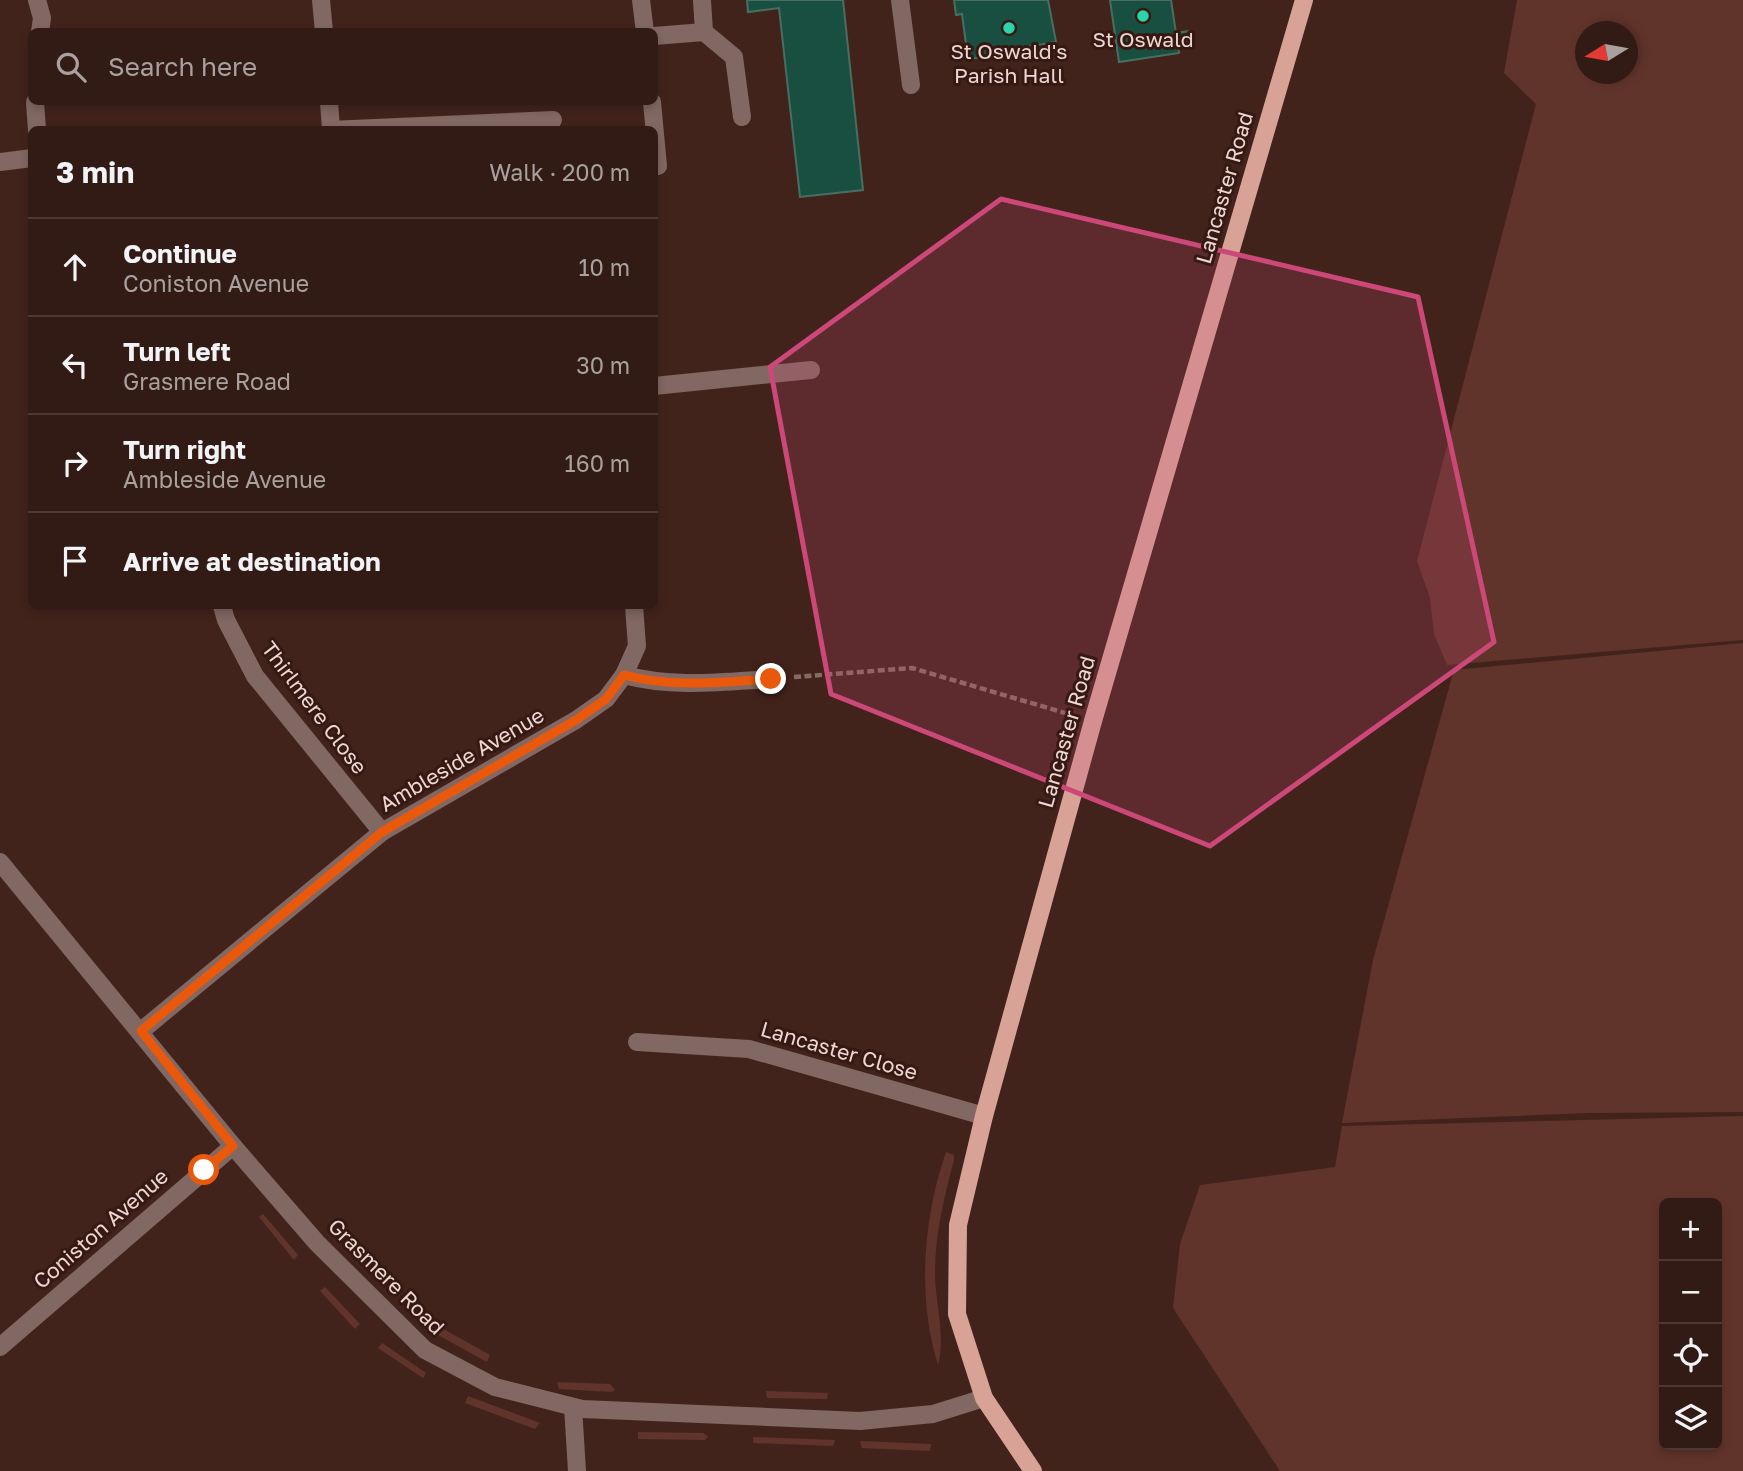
<!DOCTYPE html>
<meta charset="utf-8">
<style>
:root{--surface:#321a15;--page:#3d2722;--text:#f1f3f6;--muted:#a8a1a0;--line:#4d3834}
body{margin:0;font-family:"Golos Text",sans-serif;background:var(--page);color:var(--text)}
.controls{position:absolute;right:21px;bottom:21px;display:grid;overflow:hidden;border-radius:10px;box-shadow:0 4px 10px #0003}
.controls button{width:63px;height:63px;display:grid;place-items:center;padding:0;border:0;border-bottom:2px solid var(--line);background:var(--surface);color:var(--text);font:35px sans-serif}
.compass{position:absolute;left:1575px;top:21px;width:63px;height:63px;border-radius:50%;background:var(--surface);box-shadow:0 4px 10px #0003;rotate:259deg}
.stop{position:absolute;width:21px;height:21px;margin:-16px;border:5px solid #ea580c;border-radius:50%;background:#fff}
.stop.end{background:#ea580c;border-color:#fff;box-shadow:0 2px 7px #0008}
.list{margin:0;padding:0;list-style:none}
h2{display:flex;justify-content:space-between;align-items:center;height:91px;margin:0;padding:0 28px;font-size:30px}
h2 small{font-size:23px;font-weight:400;color:var(--muted)}
.list li{display:grid;grid-template-columns:46px 1fr auto;gap:21px;align-items:center;box-sizing:border-box;height:98px;padding:0 28px;border-top:2px solid var(--line)}
.list b{display:block;font-size:26px;white-space:nowrap}
.list p{margin:0;font-size:23px;white-space:nowrap;color:var(--muted)}
.list em{font-size:23px;font-style:normal;color:var(--muted)}
.icon{flex:none;width:38px;height:38px;fill:none;stroke:currentColor;stroke-width:2;stroke-linecap:round;stroke-linejoin:round}
.map{position:relative;flex:none;width:1743px;height:1471px;overflow:hidden}
.search{position:absolute;background:var(--surface);box-shadow:0 4px 10px #0003;left:28px;top:28px;width:630px;height:77px;display:flex;align-items:center;gap:18px;box-sizing:border-box;padding:0 24px;border-radius:10px;color:var(--muted);font-size:26px}
.panel{position:absolute;background:var(--surface);box-shadow:0 4px 10px #0003;left:28px;top:126px;width:630px;height:483px;border-radius:10px}
.map>svg:first-child{display:block}
.green{fill:#61342b;fill-rule:evenodd}
.building{fill:#184f40;stroke:#476e61;stroke-width:2}
.lines{fill:none;stroke-linecap:round;stroke-linejoin:round}
.path{stroke:#866b64;stroke-width:4.5;stroke-dasharray:7 3.5;stroke-linecap:butt}
.minor{stroke:#826862;stroke-width:18}
.major{stroke:#d8a296;stroke-width:18}
.route{stroke:#ea580c;stroke-width:9}
.marked{fill:#cc4879;fill-opacity:0.2;stroke:#cc4879;stroke-width:5;stroke-linejoin:round}
.poi-dot{fill:#2ad5ac;stroke:#371913;stroke-width:2.5}
.labels{text-anchor:middle;stroke-width:6;stroke-linejoin:round;paint-order:stroke}
.poi-label{font-size:21px;fill:#ecd7d2;stroke:#371913}
.street-label{font-size:21px;fill:#ecd7d2;stroke:#371913}
</style>
<div class="map">
<svg width="1743" height="1471" viewBox="0 0 1743 1471">
<rect width="100%" height="100%" fill="#42231c"/>
<g class="green">
<path d="M1517,0H1743V640L1447,665L1434,634L1430,598L1417,561L1536,104L1504,73ZM1586,32H1628V74H1586Z"/>
<polygon points="1743,643 1743,1112 1588,1113 1342,1123 1373,960 1454,670"/>
<path d="M1743,1116V1471H1280L1173,1308L1180,1244L1200,1185L1335,1167L1342,1126ZM1664,1203H1717V1445H1664Z"/>
<path d="M946,1152L954,1155V1160C944,1198 935,1234 935,1273C935,1302 946,1336 938,1365C917,1298 923,1218 946,1152Z"/>
<polygon points="263,1214 298,1255 294,1260 259,1217"/>
<polygon points="325,1287 360,1324 355,1329 320,1291"/>
<polygon points="438,1326 490,1355 487,1362 438,1335"/>
<polygon points="382,1343 426,1373 423,1378 378,1348"/>
<polygon points="557,1382 610,1384 615,1390 612,1392 559,1389"/>
<polygon points="766,1391 828,1393 827,1399 767,1398"/>
<polygon points="468,1396 540,1423 535,1429 465,1403"/>
<polygon points="638,1432 703,1433 708,1436 705,1440 638,1439"/>
<polygon points="753,1437 835,1440 833,1446 753,1443"/>
<polygon points="860,1441 931,1444 930,1451 862,1448"/>
</g>
<g class="building">
<polygon points="747,0 843,0 863,190 800,197 779,8 748,12"/>
<polygon points="954,0 1048,0 1056,42 1025,47 1028,52 968,59 962,14 956,15"/>
<polygon points="1110,0 1171,0 1176,33 1189,31 1190,41 1178,43 1179,53 1119,62"/>
</g>
<g class="lines">
<polyline class="path" points="794,677 912,668 1072,715"/>
<g class="minor">
<polyline points="37,0 42,18 40,32"/>
<polyline points="321,0 324,32"/>
<polyline points="641,0 645,32"/>
<polyline points="900,0 911,85"/>
<polyline points="704,32 734,57 742,117"/>
<polyline points="654,36 704,32 702,0"/>
<polyline points="35,102 37,130"/>
<polyline points="329,102 331,129"/>
<polyline points="652,102 658,166"/>
<polyline points="330,130 553,120"/>
<polyline points="0,162 32,158"/>
<polyline points="654,386 811,370"/>
<polyline points="222,606 226,620 255,676 382,832"/>
<polyline points="624,675 637,646 634,606"/>
<polyline points="0,862 233,1146 317,1243 425,1350 495,1387 582,1409 860,1421 933,1414 984,1398"/>
<path d="M141,1031L382,832L576,720L606,699L624,675C673,688 721,682 771,679"/>
<polyline points="637,1042 749,1049 984,1116"/>
<polyline points="0,1347 233,1146"/>
<polyline points="573,1407 577,1471"/>
</g>
<polyline class="major" points="1033,1471 984,1398 957,1314 958,1225 984,1116 1093,721 1304,0"/>
</g>
<g class="lines">
<path class="route" d="M204,1170L233,1146L141,1031L382,832L576,720L606,699L624,675C673,688 721,682 771,679"/>
</g>
<path class="marked" d="M1001,199L1418,297L1494,642L1210,846L831,694L770,367Z"/>
<g class="poi-dot">
<circle cx="1143" cy="16" r="7"/>
<circle cx="1009" cy="28" r="7"/>
</g>
<g class="labels">
<g class="poi-label">
<text x="1143" y="47">St Oswald</text>
<text x="1009" y="59">St Oswald's<tspan x="1009" dy="24">Parish Hall</tspan></text>
</g>
<g class="street-label">
<text transform="translate(1225 188) rotate(-74)" y="7">Lancaster Road</text>
<text transform="translate(314 708) rotate(53)" y="7">Thirlmere Close</text>
<text transform="translate(1067 732) rotate(-74)" y="7">Lancaster Road</text>
<text transform="translate(462 760) rotate(-30)" y="7">Ambleside Avenue</text>
<text transform="translate(839 1051) rotate(16)" y="7">Lancaster Close</text>
<text transform="translate(101 1229) rotate(-41)" y="7">Coniston Avenue</text>
<text transform="translate(386 1277) rotate(45)" y="7">Grasmere Road</text>
</g>
</g>
</svg>
<div class="controls">
<button>+</button>
<button>−</button>
<button><svg class="icon" aria-label="locate" viewBox="0 0 24 24"><circle cx="12" cy="12" r="6"/><path d="M12 2v4M12 18v4M2 12h4M18 12h4"/></svg></button>
<button><svg class="icon" aria-label="layers" viewBox="0 0 24 24"><path d="M12 4l9 5-9 5-9-5zM3 14l9 5 9-5"/></svg></button>
</div>
<svg class="compass" viewBox="-18 -18 36 36"><path d="M0-13l5 13h-10z" fill="#e53935"/><path d="M0 13l5-13h-10z" fill="#a8a1a0"/></svg>
<div class="stop" style="left:204px;top:1170px"></div>
<div class="stop end" style="left:771px;top:679px"></div>
<div class="search"><svg class="icon" aria-label="search" viewBox="0 0 24 24"><circle cx="10" cy="10" r="6"/><path d="M15 15l6 6"/></svg>Search here</div>
<section class="panel">
<h2>3 min<small>Walk · 200 m</small></h2>
<ul class="list">
<li><svg class="icon" aria-label="ahead" viewBox="0 0 24 24"><path d="M12 20V5M6 11l6-6 6 6"/></svg><div><b>Continue</b><p>Coniston Avenue</p></div><em>10 m</em></li>
<li><svg class="icon" aria-label="left" viewBox="0 0 24 24"><path d="M17 20v-9H6M10 6l-5 5 5 5"/></svg><div><b>Turn left</b><p>Grasmere Road</p></div><em>30 m</em></li>
<li><svg class="icon" aria-label="right" viewBox="0 0 24 24"><path d="M7 20v-9h11M14 6l5 5-5 5"/></svg><div><b>Turn right</b><p>Ambleside Avenue</p></div><em>160 m</em></li>
<li><svg class="icon" aria-label="arrive" viewBox="0 0 24 24"><path d="M6 21V4h12l-3 4 3 4H6"/></svg><div><b>Arrive at destination</b></div></li>
</ul>
</section>
</div>
